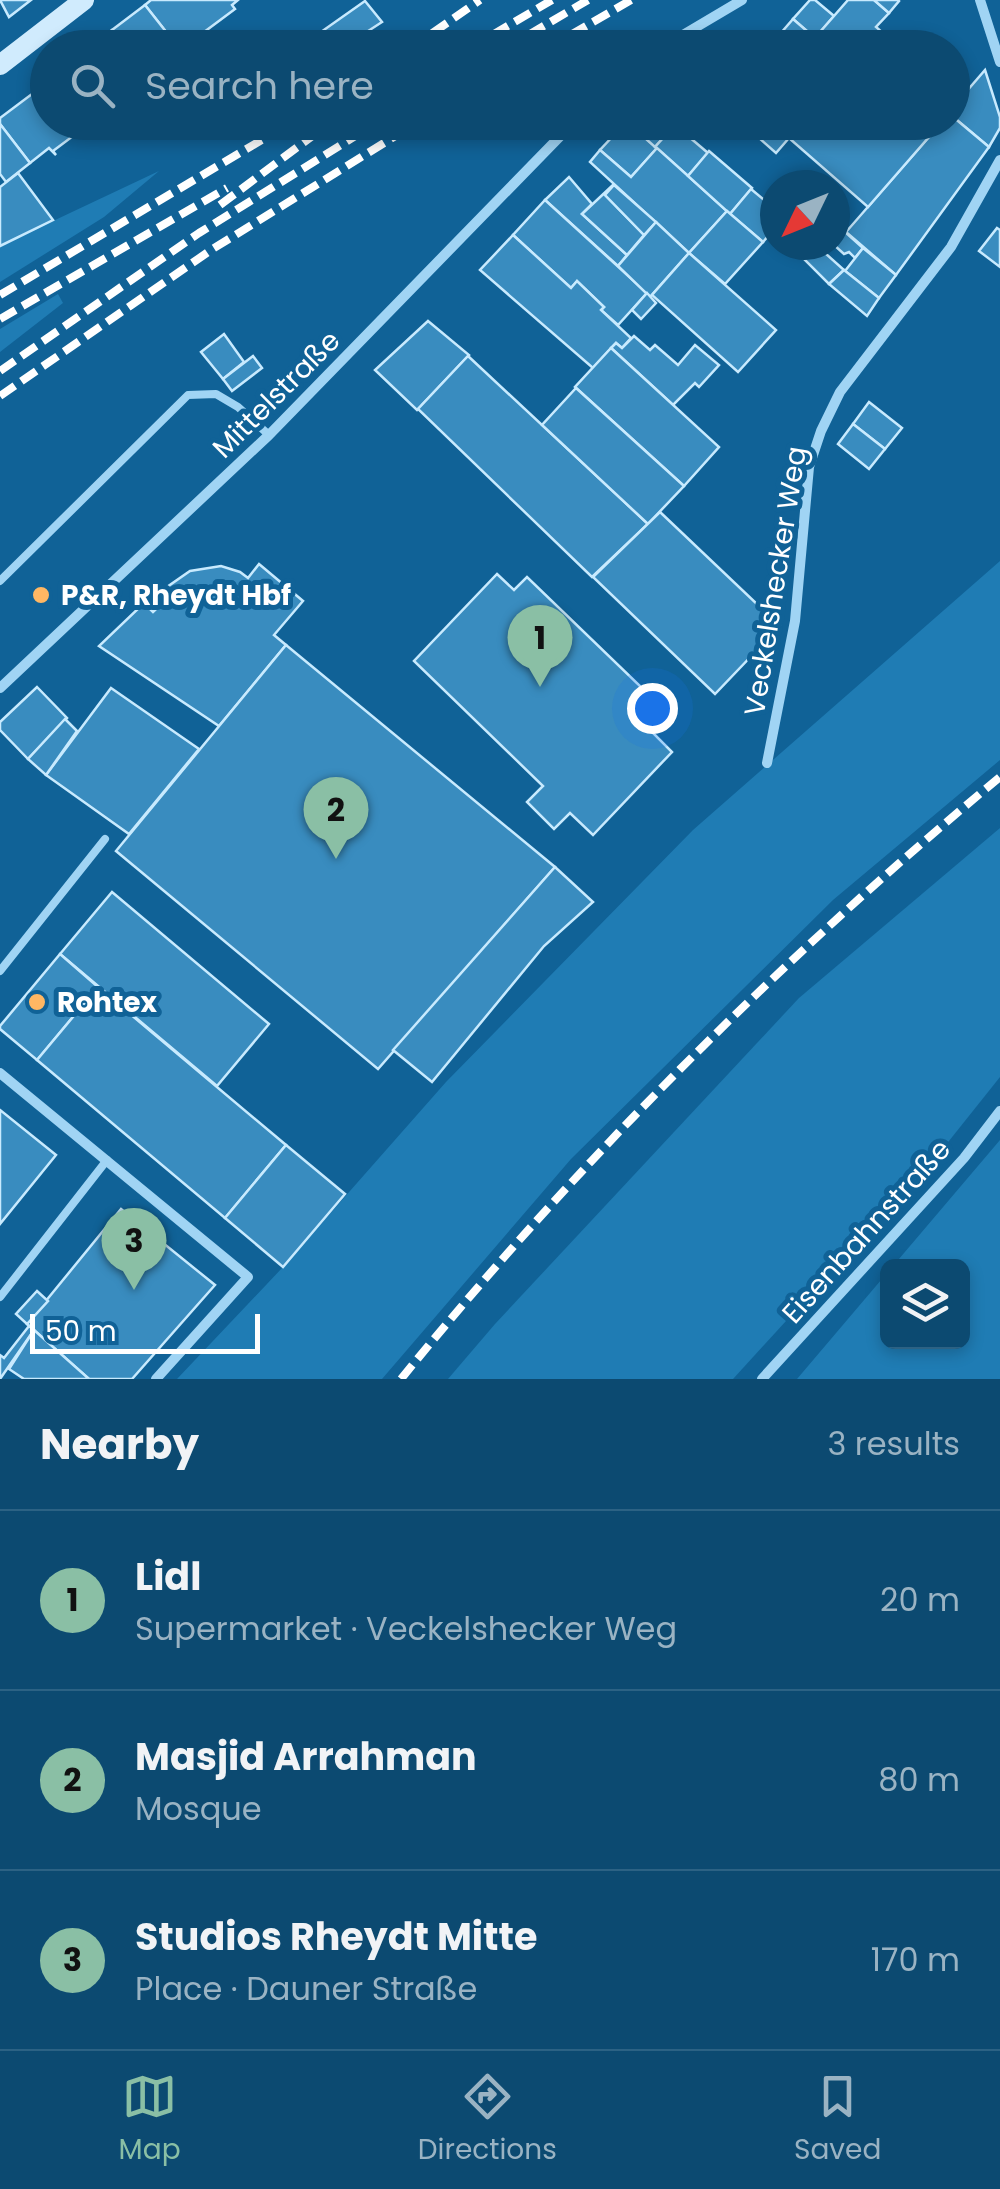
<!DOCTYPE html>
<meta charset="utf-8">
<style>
:root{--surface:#0c4a71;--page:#1a5479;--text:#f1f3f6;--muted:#9ab3c3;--line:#2c6284;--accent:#8abfa5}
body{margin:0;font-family:Poppins,sans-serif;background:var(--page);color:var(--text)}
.controls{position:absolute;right:30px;bottom:30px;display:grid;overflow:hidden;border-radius:15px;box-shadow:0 5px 15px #0003}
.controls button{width:90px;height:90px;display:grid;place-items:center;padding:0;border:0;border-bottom:2px solid var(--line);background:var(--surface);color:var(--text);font:50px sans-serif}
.compass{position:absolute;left:760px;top:170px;width:90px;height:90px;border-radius:50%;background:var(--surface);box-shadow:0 5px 15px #0003;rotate:227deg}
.scale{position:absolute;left:30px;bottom:25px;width:230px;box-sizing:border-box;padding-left:10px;border:5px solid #fff;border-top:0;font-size:28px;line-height:35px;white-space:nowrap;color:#fff;-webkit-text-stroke:8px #106297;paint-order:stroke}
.you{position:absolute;left:652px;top:708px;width:35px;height:35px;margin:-25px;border:8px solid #fff;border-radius:50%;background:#1a73e8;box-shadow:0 0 0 15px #1a73e833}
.badge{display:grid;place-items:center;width:65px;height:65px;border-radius:50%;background:var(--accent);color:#111;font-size:32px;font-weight:700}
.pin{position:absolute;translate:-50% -82px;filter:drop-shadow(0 2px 5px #0008)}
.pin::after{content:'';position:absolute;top:52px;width:35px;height:30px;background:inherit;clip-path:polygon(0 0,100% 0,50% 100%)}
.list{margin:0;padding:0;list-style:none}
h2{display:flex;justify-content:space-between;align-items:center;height:130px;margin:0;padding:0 40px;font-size:42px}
h2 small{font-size:32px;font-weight:400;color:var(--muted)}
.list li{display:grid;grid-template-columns:65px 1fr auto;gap:30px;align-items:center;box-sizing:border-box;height:180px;padding:0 40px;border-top:2px solid var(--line)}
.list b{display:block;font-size:38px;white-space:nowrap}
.list p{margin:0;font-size:32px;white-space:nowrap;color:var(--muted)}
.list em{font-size:32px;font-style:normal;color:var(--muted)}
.icon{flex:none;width:55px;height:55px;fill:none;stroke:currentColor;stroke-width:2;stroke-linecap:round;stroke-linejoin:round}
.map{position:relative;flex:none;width:1000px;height:1379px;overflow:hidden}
.search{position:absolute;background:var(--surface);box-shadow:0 5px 15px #0003;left:30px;right:30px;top:30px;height:110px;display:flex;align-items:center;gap:25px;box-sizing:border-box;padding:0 35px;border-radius:55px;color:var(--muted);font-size:38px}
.sheet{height:670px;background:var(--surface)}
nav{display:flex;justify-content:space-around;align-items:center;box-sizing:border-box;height:140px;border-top:2px solid var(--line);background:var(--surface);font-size:28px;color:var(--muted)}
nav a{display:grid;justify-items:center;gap:5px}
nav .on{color:var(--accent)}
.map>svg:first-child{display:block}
.green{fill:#1f7cb4}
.building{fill:#398cbf;stroke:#c8eafe;stroke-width:2.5}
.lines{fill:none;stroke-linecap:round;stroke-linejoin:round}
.service{stroke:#a0d4f4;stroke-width:8}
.minor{stroke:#a0d4f4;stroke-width:10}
.secondary{stroke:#d0ebfd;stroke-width:20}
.rail{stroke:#fff;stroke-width:8;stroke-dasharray:18 8;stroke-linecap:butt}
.poi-dot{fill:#ffb763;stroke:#106297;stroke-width:4}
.labels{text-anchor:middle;stroke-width:10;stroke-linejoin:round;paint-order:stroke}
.street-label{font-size:28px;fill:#fff;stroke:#106297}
.poi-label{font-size:28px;font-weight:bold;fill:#fff;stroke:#106297;text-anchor:start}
</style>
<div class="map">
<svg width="1000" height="1379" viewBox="0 0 1000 1379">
<rect width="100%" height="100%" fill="#106297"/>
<g class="green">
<polygon points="159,171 104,217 0,282 0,246"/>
<polygon points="58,294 63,303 0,352 0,329"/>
<polygon points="1000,561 1000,760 833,900 571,1159 382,1379 177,1379 283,1267 446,1082 693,830"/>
<polygon points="1000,828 1000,1077 937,1156 733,1379 448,1379 495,1324 799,998"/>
<polygon points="1000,1140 1000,1379 797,1379 887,1273 888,1342 962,1342 962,1266 893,1266"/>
</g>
<g class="building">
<polygon points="0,0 31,0 9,17"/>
<polygon points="151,0 238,0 232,5 235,9 196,38 193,35 178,47 145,5"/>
<polygon points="810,0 815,0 834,16 815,38 793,19"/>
<polygon points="848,0 874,0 889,13 876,27 900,48 806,48"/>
<polygon points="874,0 898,0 899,1 889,13"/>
<polygon points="365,1 382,22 342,48 317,48 311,39"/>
<polygon points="145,5 178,47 178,48 126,48 112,30"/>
<polygon points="793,19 815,38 806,48 768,48"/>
<polygon points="112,30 126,48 90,48"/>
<polygon points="985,70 1000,117 1000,128 989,147 952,116 960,99"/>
<polygon points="48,82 48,122 83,122 75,129 80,135 77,133 53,151 56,155 49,148 30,163 0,124 0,118"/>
<polygon points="952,116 989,147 896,275 846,232 942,122 952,122"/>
<polygon points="619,122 627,122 657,148 631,177 600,150 614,135 610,132"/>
<polygon points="627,122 676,122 677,123 655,147"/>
<polygon points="741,122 942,122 868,207 789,138 776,153"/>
<polygon points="0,124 30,163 6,182 0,174"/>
<polygon points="675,125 708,153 688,176 655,147"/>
<polygon points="657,148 727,211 689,253 590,162 600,150 631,177"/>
<polygon points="709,151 752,188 730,214 688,176"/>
<polygon points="18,173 53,220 0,246 0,187"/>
<polygon points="569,177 592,204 582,214 627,255 618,266 545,200"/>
<polygon points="614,184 605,195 644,235 627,255 582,214"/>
<polygon points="614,185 656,222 644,235 605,195"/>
<polygon points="751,189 775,209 775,228 763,242 730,214"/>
<polygon points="545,200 647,293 618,325 601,310 604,307 577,281 571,288 513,235"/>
<polygon points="727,211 763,242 725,284 689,253"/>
<polygon points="656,222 689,253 650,297 618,266"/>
<polygon points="835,223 863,248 855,258 849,252 844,254 834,245"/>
<polygon points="997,228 1000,230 1000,267 979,251"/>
<polygon points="513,235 571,288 577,281 604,307 601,310 631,338 622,348 616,343 593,368 480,270"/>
<polygon points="790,245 816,245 844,270 829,284"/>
<polygon points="863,248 896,275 879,298 845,271"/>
<polygon points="689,253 776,330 738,372 652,295"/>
<polygon points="844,270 879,298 867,316 829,284"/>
<polygon points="647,293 656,303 641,319 632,310"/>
<polygon points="428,321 469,355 417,410 375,370"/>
<polygon points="224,334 244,362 223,379 201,352"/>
<polygon points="634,336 650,350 655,345 678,365 695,345 719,365 699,387 695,383 673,405 611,348 616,343 622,348"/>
<polygon points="611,348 719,447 684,486 575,387"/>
<polygon points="253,356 262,368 232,391 223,379"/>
<polygon points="468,356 648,524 592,577 418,409"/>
<polygon points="576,388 684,486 648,524 542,425"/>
<polygon points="869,402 902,428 885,449 853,424"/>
<polygon points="853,424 885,449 869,469 838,444"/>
<polygon points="660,512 780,626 715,694 593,577"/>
<polygon points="259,564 303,601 274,635 286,645 219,726 99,646 144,603 153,612 173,593 167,587 190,571 221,566 240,572 248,578"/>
<polygon points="497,574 514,590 527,577 669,714 652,732 672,752 593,835 570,813 554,829 527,802 543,786 414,661"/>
<polygon points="286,645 555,867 378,1069 116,851"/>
<polygon points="37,687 67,718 28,759 0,730 0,722"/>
<polygon points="111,688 199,749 129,834 46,775"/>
<polygon points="65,719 77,731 46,775 28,759"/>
<polygon points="555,867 593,902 544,946 432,1082 393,1050"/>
<polygon points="112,892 269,1024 217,1086 60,954"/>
<polygon points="60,954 98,987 37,1060 0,1029 0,1026"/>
<polygon points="98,987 286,1145 225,1218 37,1060"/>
<polygon points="0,1110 56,1155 0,1224"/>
<polygon points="286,1145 345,1194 283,1267 225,1218"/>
<polygon points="121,1209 215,1285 132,1379 89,1379 27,1324"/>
<polygon points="37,1291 48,1301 27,1324 16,1314"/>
<polygon points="29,1326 34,1330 0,1379 0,1355 4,1358"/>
<polygon points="34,1330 89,1379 24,1379 9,1369"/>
</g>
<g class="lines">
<g class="service">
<polyline points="0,581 188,395 216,394 238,407 269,435"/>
<polyline points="0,971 105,839"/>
<polyline points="0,1297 107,1160"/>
</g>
<g class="minor">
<polyline points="980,0 1000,62"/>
<polyline points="661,48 742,0"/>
<polyline points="0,688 269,435 574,122"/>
<polyline points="767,763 795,621 809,467 821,431 840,392 951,247 1000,160"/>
<polyline points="0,1073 248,1277 156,1379"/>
<polyline points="762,1379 964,1158 1000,1111"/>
</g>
<polyline class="secondary" points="0,65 84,0"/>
<g class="rail">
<polyline points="411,48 480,0"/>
<polyline points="470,48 552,0"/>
<polyline points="506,48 588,0"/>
<polyline points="548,48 631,0"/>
<polyline points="220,205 331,122"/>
<polyline points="0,295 292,122"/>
<polyline points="0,319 227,188"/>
<polyline points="0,371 199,233 378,122"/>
<polyline points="0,396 211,250 418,122"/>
<path d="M401,1379C580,1159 782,958 1000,777"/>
</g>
</g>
<g class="poi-dot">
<circle cx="41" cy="595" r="10"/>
<circle cx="37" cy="1002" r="10"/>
</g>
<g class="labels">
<g class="street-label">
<text transform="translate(276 394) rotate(-45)" y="10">Mittelstraße</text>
<text transform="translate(775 581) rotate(-81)" y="10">Veckelshecker Weg</text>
<text transform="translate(866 1231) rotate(-48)" y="10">Eisenbahnstraße</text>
</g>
<g class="poi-label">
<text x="61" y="605">P&amp;R, Rheydt Hbf</text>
<text x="57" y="1012">Rohtex</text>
</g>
</g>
</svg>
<div class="controls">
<button><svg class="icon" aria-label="layers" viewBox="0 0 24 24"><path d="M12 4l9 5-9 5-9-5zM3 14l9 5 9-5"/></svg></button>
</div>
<svg class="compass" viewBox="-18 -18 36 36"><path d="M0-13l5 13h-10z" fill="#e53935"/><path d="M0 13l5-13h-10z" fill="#9ab3c3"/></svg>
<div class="scale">50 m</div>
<div class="you"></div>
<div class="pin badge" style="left:540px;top:687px">1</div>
<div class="pin badge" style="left:336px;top:859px">2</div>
<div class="pin badge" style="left:134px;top:1290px">3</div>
<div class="search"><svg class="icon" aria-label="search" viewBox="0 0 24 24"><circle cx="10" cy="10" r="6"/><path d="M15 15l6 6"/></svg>Search here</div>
</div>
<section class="sheet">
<h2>Nearby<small>3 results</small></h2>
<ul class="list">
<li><span class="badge">1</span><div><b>Lidl</b><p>Supermarket · Veckelshecker Weg</p></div><em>20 m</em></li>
<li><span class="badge">2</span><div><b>Masjid Arrahman</b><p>Mosque</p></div><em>80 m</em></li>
<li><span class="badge">3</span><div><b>Studios Rheydt Mitte</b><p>Place · Dauner Straße</p></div><em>170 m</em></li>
</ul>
</section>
<nav>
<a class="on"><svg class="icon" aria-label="map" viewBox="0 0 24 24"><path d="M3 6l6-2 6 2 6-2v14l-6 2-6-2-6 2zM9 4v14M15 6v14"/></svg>Map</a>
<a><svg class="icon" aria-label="directions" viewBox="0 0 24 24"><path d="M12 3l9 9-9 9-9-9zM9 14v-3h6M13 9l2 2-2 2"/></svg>Directions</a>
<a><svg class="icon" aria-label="saved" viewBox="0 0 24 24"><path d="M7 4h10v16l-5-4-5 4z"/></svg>Saved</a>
</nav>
